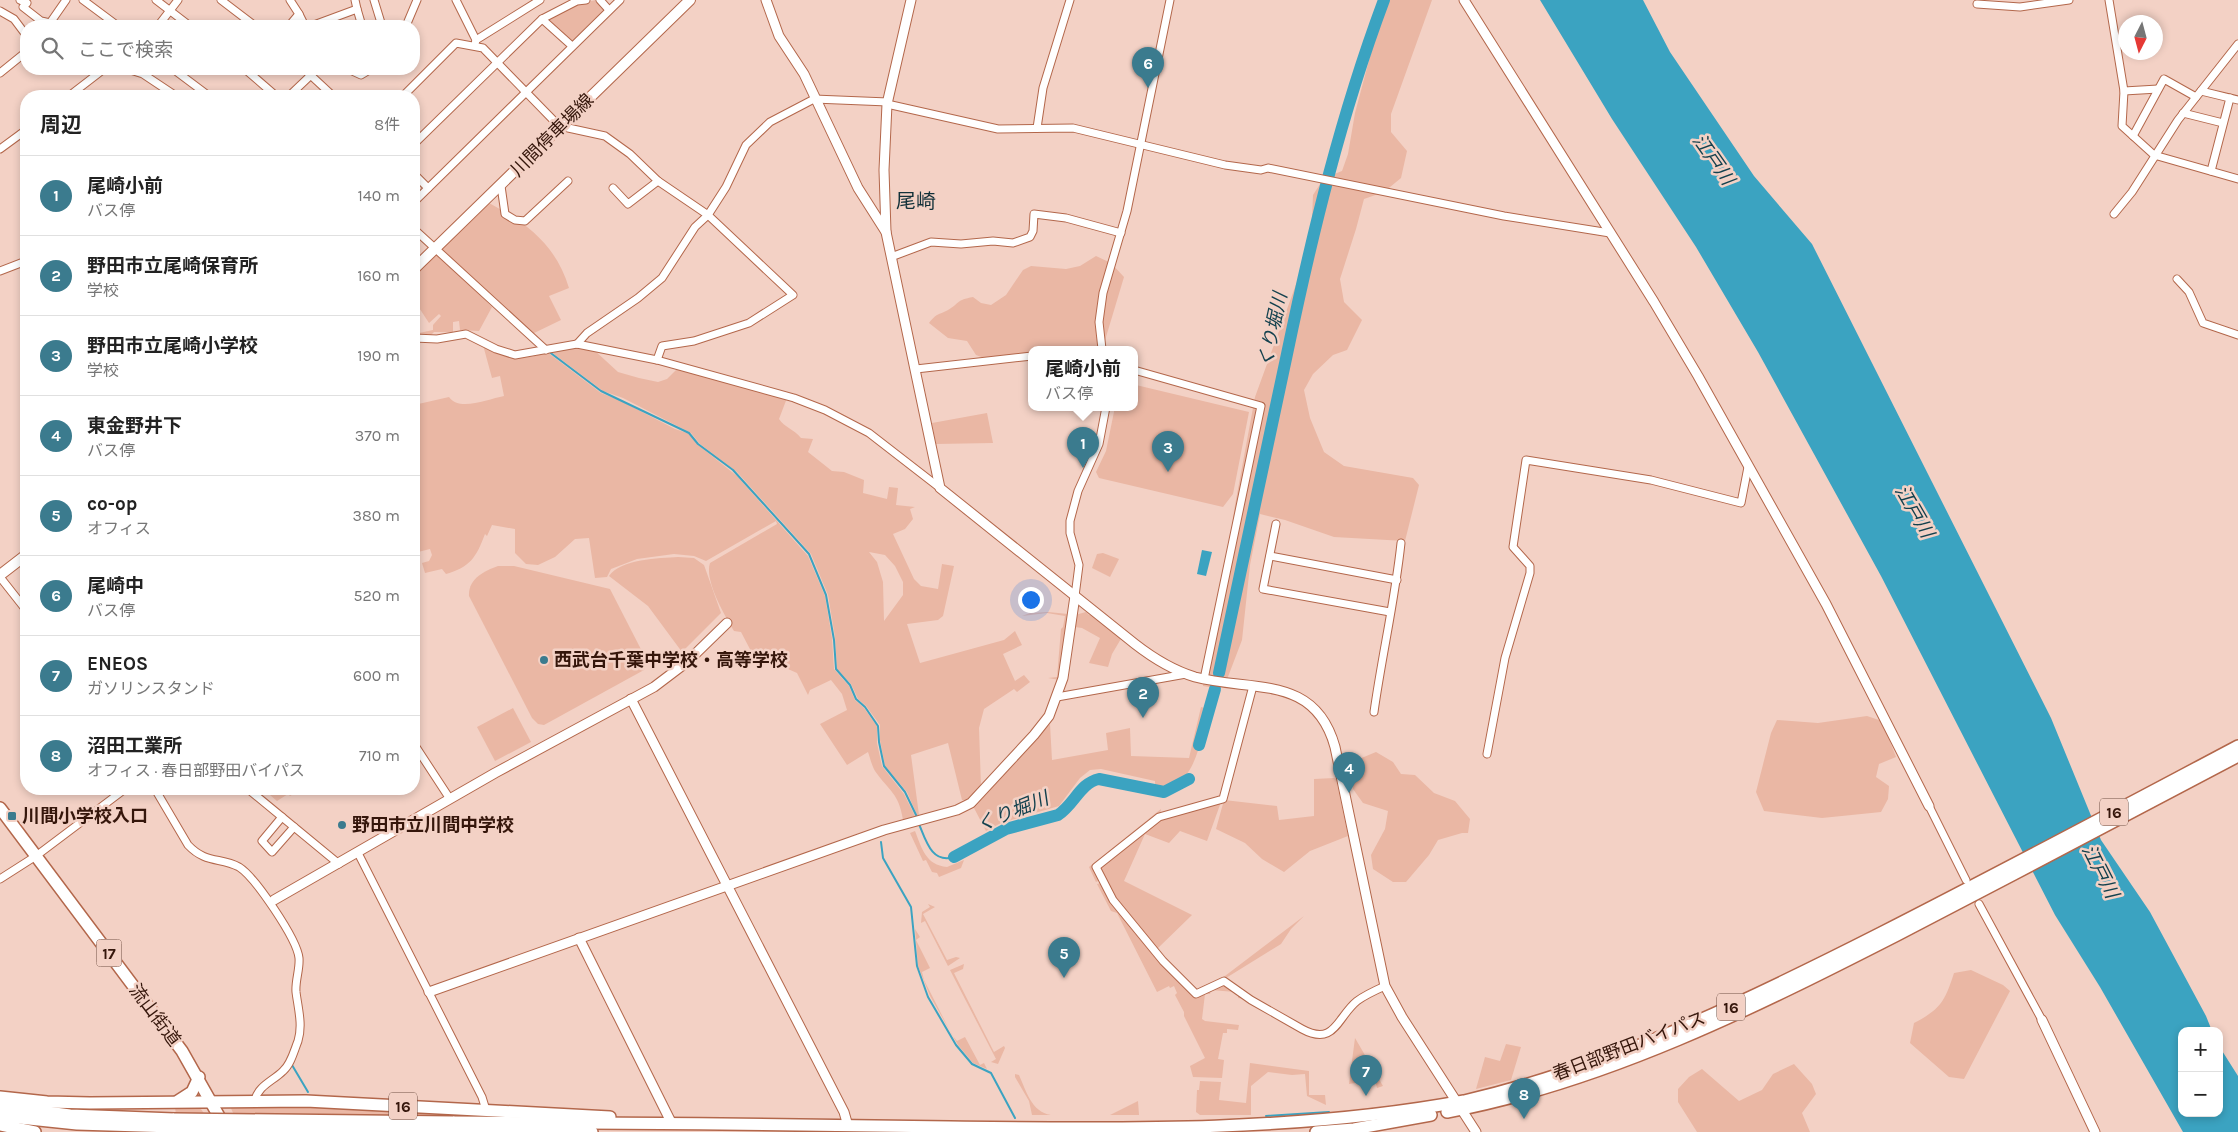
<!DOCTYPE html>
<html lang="ja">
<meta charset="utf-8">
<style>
:root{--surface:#fff;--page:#f6f6f6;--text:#222;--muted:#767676;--line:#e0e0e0;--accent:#3b7b8e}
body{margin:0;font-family:Karla,"Noto Sans JP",sans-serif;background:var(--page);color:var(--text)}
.controls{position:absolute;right:15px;bottom:15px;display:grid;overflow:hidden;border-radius:10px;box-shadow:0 2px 8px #0003}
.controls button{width:45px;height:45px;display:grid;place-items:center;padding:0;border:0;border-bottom:1px solid var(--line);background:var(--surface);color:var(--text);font:25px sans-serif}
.compass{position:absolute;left:2118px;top:15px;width:45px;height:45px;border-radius:50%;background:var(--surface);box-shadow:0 2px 8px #0003;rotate:186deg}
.you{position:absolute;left:1030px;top:599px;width:18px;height:18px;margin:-12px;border:4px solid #fff;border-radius:50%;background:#1a73e8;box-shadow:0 0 0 8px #1a73e833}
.badge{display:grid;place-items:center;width:32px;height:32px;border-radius:50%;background:var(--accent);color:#fff;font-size:16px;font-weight:700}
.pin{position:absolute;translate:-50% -41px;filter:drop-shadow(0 1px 2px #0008)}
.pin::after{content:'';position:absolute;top:26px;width:18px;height:15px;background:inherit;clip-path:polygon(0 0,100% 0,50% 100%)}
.popup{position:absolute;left:1028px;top:346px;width:110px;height:65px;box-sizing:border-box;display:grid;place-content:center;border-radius:10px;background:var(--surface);filter:drop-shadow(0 1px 4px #0005);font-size:16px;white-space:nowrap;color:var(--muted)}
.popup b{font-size:19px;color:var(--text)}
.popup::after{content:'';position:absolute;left:50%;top:100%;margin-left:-10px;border:10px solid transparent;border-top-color:var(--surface)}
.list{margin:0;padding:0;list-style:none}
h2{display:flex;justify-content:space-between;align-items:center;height:65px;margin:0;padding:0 20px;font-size:21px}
h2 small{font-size:16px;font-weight:400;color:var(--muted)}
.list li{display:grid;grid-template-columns:32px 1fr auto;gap:15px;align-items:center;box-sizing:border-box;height:80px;padding:0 20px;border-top:1px solid var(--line)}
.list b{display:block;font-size:19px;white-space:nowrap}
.list p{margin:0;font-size:16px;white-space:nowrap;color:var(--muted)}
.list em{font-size:16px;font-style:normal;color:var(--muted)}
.icon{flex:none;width:28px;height:28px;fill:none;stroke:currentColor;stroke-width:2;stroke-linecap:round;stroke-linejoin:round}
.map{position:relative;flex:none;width:2238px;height:1132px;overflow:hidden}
.search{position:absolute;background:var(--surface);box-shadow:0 2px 8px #0003;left:20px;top:20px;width:400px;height:55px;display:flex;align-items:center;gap:12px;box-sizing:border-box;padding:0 18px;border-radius:20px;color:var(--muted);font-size:19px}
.panel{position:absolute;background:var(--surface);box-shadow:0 2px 8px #0003;left:20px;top:90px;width:400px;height:705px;border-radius:20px}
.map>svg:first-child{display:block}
.green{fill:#eab7a4;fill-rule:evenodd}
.water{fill:#3ba3c1}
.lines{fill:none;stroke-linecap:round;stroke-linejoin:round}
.stream{stroke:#3ba3c1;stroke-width:2}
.river{stroke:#3ba3c1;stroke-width:12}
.minor-casing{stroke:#b3674b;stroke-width:9}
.tertiary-casing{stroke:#b3674b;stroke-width:11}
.secondary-casing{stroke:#b3674b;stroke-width:12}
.primary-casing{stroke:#b3674b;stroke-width:14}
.trunk-casing{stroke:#b3674b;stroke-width:14}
.minor{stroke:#fff;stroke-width:7}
.tertiary{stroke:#fff;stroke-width:9}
.secondary{stroke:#fff;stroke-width:10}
.primary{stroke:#fff;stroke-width:11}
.trunk{stroke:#fff;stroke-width:11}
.trunk-bridge-casing{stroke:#b3674b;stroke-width:14;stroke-linecap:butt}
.trunk-bridge{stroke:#fff;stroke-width:11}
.poi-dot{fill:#3b7b8e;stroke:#f3d1c5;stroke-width:2}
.labels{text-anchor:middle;stroke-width:5;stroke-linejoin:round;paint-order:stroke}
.shield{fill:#f3d1c5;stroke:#6e4e43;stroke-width:1}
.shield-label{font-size:16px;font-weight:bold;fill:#35160b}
.street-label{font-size:18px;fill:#35160b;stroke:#f3d1c5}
.poi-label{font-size:18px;font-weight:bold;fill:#35160b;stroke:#f3d1c5;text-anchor:start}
.water-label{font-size:19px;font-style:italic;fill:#13414e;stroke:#f3d1c5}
.quarter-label{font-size:20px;fill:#113039;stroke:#f3d1c5}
</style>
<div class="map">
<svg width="2238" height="1132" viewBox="0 0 2238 1132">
<rect width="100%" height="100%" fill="#f3d1c5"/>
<g class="green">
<polygon points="596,0 607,10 572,44 546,20 577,4"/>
<polygon points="1385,0 1432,0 1391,114 1391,132 1407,151 1401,178 1384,192 1364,199 1356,229 1340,279 1344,302 1362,320 1347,350 1333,355 1313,374 1304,390 1310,418 1324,452 1344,466 1413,478 1419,485 1405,541 1334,537 1285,520 1260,514 1250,565 1242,640 1226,682 1214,688 1203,686 1204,663 1220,609 1235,505 1255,397 1302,268 1312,220 1313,195 1324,178 1342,171 1348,154 1355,113"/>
<path d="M489,203C527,223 556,245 569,288L549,296L561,320L530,335L438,250Z"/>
<polygon points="437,253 492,307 479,331 460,330 459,321 453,322 453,332 434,332 430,336 414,334 414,330 419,333 433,330 433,325 441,316 439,314 429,323 414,300 414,276"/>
<path d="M1096,256L1111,263L1124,277L1103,347L1089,349H1032V356L984,358L976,355L967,341L948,338L929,323C938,312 937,316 948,310C960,303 956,300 973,297L981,303L991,305L1006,295L1023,270L1031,266L1066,269L1080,266Z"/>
<path d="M483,345C508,359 520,362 547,352L601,393L619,400L675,429L690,434L697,444L737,476L808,556L825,596L832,638L834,669L849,686L855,700L864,708L877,726V743L882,766L904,794L915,816L903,820C899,793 889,791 875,771C872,766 870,758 868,752L847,765L820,724L847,710L842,694L831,680L810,690L808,695L797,673L752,653L741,632L734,631C725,616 704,580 710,563L777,524L776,521L706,561L694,556L674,554L637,559L611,569L607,577L595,578L589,538L575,539L555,557L538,565L526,564L515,553V529L492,525L487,536L485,534C476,558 470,567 446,574L442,569L425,573L422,563L429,561L432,555L430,549L414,553V405L449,397C459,412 488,399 504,396L500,376L492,378Z"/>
<path d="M575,347L593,349L618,372L639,378L658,382L667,379L678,368L787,398L779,419C785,428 794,429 801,438L813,439L808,452L832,471L844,472L864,480L863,493L887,499L889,487L898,488L896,505L915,507L910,509L913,519L905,529L893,534L914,579L921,586L938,589L942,564L954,566L943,616L938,620L907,624L920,663L1004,640L1015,631L1022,645L1003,654L1015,681L1024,675L1030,682L1017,692L1014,689L984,709L979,728L981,787L968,800H962L948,743L911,755L919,815H917L907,792L885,766L880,740V725L866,706L858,699L851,684L837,669L835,637L828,595L811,554L737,472L700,444L691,433L623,398L603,391L550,351ZM869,552L885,555L895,566L903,582V595L884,621L883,582L877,562Z"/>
<polygon points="1136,385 1249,412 1233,494 1223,507 1099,478 1096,472 1106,451 1115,407 1134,407 1134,386"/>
<polygon points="987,413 993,443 936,444 932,423"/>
<polygon points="1103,553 1119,559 1110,577 1092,568 1097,554"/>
<path d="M678,557L694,558L704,565L721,613L682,652L648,606L609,576C621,559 659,558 678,557Z"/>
<path d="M498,566H514L610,589L647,661L644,670L544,725L538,724L532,718L469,596C468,579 484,571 498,566Z"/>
<polygon points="1048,612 1068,614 1060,680 1048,678 1057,677 1061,629 1063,627 1065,616 1047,613 1022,616 1030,613"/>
<polygon points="1086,612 1089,615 1092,614 1122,637 1112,654 1108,667 1089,663 1100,638 1082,628 1075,627 1075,615"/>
<path d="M1201,707L1208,709C1201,738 1196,792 1155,788V781L1101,769L1090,770L1080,778L1059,806L1001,823L986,831L974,808L1050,724L1052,760L1108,750L1106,733L1130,728L1131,756L1189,758Z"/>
<polygon points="513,708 531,742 495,761 477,727"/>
<polygon points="1867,716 1882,721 1896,757 1879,764 1876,777 1889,786 1888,799 1881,812 1822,818 1764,811 1756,792 1771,733 1777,720 1818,723"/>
<polygon points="1376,752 1393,762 1401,774 1415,775 1434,793 1455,801 1470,819 1468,833 1462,833 1438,840 1429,855 1406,882 1393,882 1373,869 1371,855 1385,829 1388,811 1363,803 1353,789 1352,770 1359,759"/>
<polygon points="1334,778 1336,779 1348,836 1310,851 1284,872 1262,859 1245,843 1216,829 1224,800 1277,806 1279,820 1314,816 1314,779"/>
<polygon points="263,789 302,789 290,796 288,794 277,801"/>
<polygon points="1221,802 1207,841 1180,831 1169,843 1145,834 1124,881 1192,915 1157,949 1115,898 1100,868 1161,817"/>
<polygon points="1161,809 1160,814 1093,866 1100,880 1096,882 1089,867"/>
<path d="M915,831C922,849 926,865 947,867L964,860L961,868L939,877L937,873L932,872L926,860L923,861L910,833Z"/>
<polygon points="1102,883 1196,997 1222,984 1226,984 1246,999 1238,998 1238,994 1235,992 1211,990 1210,994 1205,994 1202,1019 1205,1021 1239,1025 1238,1030 1227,1029 1227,1033 1223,1033 1218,1059 1224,1060 1222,1078 1193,1077 1190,1066 1205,1058 1184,1016 1184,1012 1175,995 1177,993 1174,986 1170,988 1169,986 1157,992 1117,913 1111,911 1097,884"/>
<polygon points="928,904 935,907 923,914 947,960 956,957 960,958 948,966 925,921 921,923 922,912 930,907"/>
<polygon points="1304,916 1291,929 1281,944 1226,978 1221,979"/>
<polygon points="915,929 920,937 916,940 930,968 922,972 924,980 952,1035 957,1041 965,1037 980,1065 984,1063 987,1069 973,1063 958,1045 930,996 918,966"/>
<polygon points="964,964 963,969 954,973 994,1052 1004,1046 1005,1048 998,1064 991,1062 996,1059 950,970"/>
<path d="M1971,970L2003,985L2010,991L1964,1079L1949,1077L1910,1043L1914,1023C1941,1009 1945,1001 1954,973Z"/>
<polygon points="1355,1038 1383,1086 1377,1088 1375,1080 1349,1084"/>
<polygon points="1506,1044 1521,1047 1511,1080 1476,1089 1485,1057 1500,1061"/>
<polygon points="1250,1063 1309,1071 1309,1095 1325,1095 1326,1105 1307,1096 1305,1074 1292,1075 1268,1072 1251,1086 1251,1115 1200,1115 1196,1112 1197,1090 1199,1090 1200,1081 1221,1082 1219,1100 1246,1103"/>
<polygon points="1794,1064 1812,1084 1816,1094 1802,1113 1810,1132 1697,1132 1678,1102 1678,1089 1689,1077 1702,1069 1739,1101 1762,1090 1773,1074"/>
<path d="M1015,1074L1019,1075C1026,1090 1031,1112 1051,1115H1032L1029,1101L1015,1077Z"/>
<polygon points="1138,1101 1139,1115 1110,1115"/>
<polygon points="229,1104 336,1106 452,1114 450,1118 234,1115"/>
<polygon points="172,1106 199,1106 205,1115 176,1114 175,1108"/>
</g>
<g class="water">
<polygon points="1540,0 1643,0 1670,52 1754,176 1812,244 2051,718 2101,840 2150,912 2206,1016 2212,1031 2182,1031 2182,1113 2219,1113 2219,1046 2238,1076 2238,1132 2183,1132 2100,987 2055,915 1881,576 1758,352 1696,247 1612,119"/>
<polygon points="1202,550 1212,552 1206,576 1197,574"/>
</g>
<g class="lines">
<g class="stream">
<polyline points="548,351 601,391 689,433 698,444 733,470 809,554 826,595 834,640 836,669 850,685 856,699 865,707 878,726 879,742 884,766 905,792 917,817"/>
<path d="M919,824C926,841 932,864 954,857"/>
<polyline points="881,842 883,858 911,907 917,966 928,997 956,1045 972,1064 991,1073 1015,1118"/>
<polyline points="292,1063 292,1065 308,1092"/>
<polyline points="1266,1116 1329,1112"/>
</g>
<g class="river">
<path d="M1219,673C1242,567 1265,461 1287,354C1312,234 1341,115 1384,0"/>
<polyline points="1199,745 1215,689"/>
<path d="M954,857L1006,829L1058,815C1074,805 1080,783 1099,779L1164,792L1189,779"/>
</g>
<g class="minor-casing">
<g id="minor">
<polyline points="20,0 27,3 23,7 41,21 50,23 66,0"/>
<polyline points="83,0 118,26"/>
<polyline points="156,0 190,26"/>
<polyline points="221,0 255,26"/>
<polyline points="374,0 382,26"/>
<polyline points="456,0 476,40 475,44"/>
<polyline points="600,0 609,10"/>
<polyline points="2109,0 2124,91 2122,126 2154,155 2238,179"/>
<polyline points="1977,4 2020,7 2069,0"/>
<polyline points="357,9 362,26"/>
<polyline points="0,11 14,19 26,35"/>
<polyline points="299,14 305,26"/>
<polyline points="542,19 572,46"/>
<polyline points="158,26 178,0"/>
<polyline points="289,26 299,14 290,0"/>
<polyline points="311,26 357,9 355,0"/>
<polyline points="406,26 417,0"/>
<polyline points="476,40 540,0"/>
<polyline points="127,69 143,74 176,96"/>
<polyline points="173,69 209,96"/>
<polyline points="245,69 276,96"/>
<polyline points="304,69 333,96"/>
<polyline points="348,69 361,75 371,69"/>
<polyline points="0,73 26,52"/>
<polyline points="2124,91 2158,89"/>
<polyline points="2201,91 2238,100"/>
<polyline points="69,96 104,69"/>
<polyline points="289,96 311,75"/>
<polyline points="403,96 456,43 483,48 559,126 605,136 630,154 658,181 708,215 793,295 749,323 694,341 662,346 657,360"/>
<polyline points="887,104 998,129 1073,128 1225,165 1261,170 1268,168 1504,216 1610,233"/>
<polyline points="2183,113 2223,123"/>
<polyline points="1037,128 1043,88 1070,0"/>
<polyline points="21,134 26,141"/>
<polyline points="2133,136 2164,79 2196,97"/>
<polyline points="414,144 542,19 577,1 586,0"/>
<polyline points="0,149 26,130"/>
<polyline points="2211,171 2230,98"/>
<polyline points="414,174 428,188"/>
<polyline points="501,186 505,214 515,220 525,221 568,181"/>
<polyline points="613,188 628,204 658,181"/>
<polyline points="414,202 620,0"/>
<polyline points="2114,214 2132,192 2178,120 2238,44"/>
<polyline points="414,229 546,350"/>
<polyline points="891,257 931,242 961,244 993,241 1013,243 1030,237 1033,231 1034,214 1066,218 1121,233"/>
<polyline points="0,271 26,261"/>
<polyline points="2177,279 2189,292 2203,323 2238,335"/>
<polyline points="414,338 437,339 466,334 496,349 515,355 577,344 657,360 794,398 825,410 869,433 940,488"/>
<polyline points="577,344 587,333 638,298 662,278 695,227 708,215 726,187 746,145 770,122 814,99 888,102"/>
<polyline points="1102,349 1099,322 1103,293 1127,211 1170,0"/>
<polyline points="916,369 1032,356"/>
<polyline points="1134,370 1261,406 1204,679"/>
<polyline points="1276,524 1263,589 1390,612"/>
<polyline points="1270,556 1397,580"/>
<polyline points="0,577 26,610"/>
<polyline points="1075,596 1079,565 1070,533 1070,521 1078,491 1099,444 1106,407"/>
<path d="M1253,686L1223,799L1159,817L1096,867L1113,900L1163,961L1196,994L1224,981L1251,1000L1302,1029C1335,1047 1337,1017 1357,1001C1365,995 1376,990 1385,986"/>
<polyline points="1057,697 1186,674"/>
<path d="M1374,712C1382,655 1395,600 1401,543"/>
<polyline points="414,744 450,799"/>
<polyline points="1487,754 1505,658 1530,573 1530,566 1513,547 1526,460 1651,480 1741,503 1748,467"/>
<path d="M155,789L188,845C206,864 220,857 239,867C255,877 297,939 299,958C300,969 295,981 296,992C298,1008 303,1025 298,1041C294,1051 291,1064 283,1071C273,1081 258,1086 255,1100"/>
<polyline points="248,789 339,864"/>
<polyline points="1929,806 1966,880"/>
<polyline points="282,817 262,841 272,852 294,827"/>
<polyline points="358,853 482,1097 486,1110"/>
<polyline points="0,879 36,856 125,789"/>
<polyline points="1979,904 2042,1020"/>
</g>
</g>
<g class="tertiary-casing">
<g id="tertiary">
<path d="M766,0L779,36L804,74L858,188L886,232L940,488L1135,644C1153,658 1172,670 1195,677C1252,692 1315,674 1335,747L1385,986L1402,1017L1476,1132"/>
<polyline points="1464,0 1654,302 1698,376 1826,604 1929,806"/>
<polyline points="886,232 884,170 887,104 911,0"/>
<polyline points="631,699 844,1112 848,1126"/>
<polyline points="274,900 495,773 654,687 687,662 727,623"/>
<polyline points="579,938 672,1124"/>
<polyline points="429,992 884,830 957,810 971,803 1034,735 1049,716 1063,678 1075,596"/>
<polyline points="2042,1020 2095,1132"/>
</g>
</g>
<g class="secondary-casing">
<g id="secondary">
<polyline points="414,269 690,0"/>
<polyline points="0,575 26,555"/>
</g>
</g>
<g class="primary-casing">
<polyline id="primary" points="0,808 182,1051 225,1127"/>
</g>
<g class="trunk-casing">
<g id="trunk">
<polyline points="0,1097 47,1102 90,1103 306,1101 610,1117"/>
<polyline points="178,1101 192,1092 199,1077"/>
<polyline points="0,1106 70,1115 174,1119"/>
<path d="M1447,1112C1606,1082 1754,1008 1897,935C2011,876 2125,816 2238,756"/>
<polyline points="0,1116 77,1124 173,1127"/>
<path d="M453,1122C619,1123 784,1124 950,1127C1121,1129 1296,1132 1464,1101C1611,1067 1747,1001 1881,933C2001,872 2119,809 2238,746"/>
<polyline points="0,1125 35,1132"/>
<polyline points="453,1130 592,1132"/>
<polyline points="1316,1132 1354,1129 1431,1115"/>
</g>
</g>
<use href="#minor" class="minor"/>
<use href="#tertiary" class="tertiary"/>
<use href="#secondary" class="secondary"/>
<use href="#primary" class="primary"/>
<use href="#trunk" class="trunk"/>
<g class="trunk-bridge-casing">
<g id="trunk-bridge">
<polyline points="174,1119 453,1122"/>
<polyline points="173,1127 453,1130"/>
</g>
</g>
<use href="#trunk-bridge" class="trunk-bridge"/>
</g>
<g class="poi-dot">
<circle cx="544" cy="660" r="5"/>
<rect x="7" y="811" width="10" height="10" rx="2.5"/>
<circle cx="342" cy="825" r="5"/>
</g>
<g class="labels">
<g class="shield">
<rect x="2100" y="798.5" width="28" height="27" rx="4"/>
<rect x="96.5" y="939.5" width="25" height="27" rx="4"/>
<rect x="1717" y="993.5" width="28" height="27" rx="4"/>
<rect x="389" y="1092.5" width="28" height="27" rx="4"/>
</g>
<g class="shield-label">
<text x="2114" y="818">16</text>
<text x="109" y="959">17</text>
<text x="1731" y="1013">16</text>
<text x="403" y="1112">16</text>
</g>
<g class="street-label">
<text transform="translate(552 135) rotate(-45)" y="6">川間停車場線</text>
<text transform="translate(155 1015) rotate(53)" y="6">流山街道</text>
<text transform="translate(1629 1046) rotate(-21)" y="6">春日部野田バイパス</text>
</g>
<g class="poi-label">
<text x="554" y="666">西武台千葉中学校・高等学校</text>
<text x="22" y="822">川間小学校入口</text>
<text x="352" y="831">野田市立川間中学校</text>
</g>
<g class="water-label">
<text transform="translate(1714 159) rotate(55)" y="7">江戸川</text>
<text transform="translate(1272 330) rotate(-78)" y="7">くり堀川</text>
<text transform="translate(1915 511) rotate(60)" y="7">江戸川</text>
<text transform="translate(1012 811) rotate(-22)" y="7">くり堀川</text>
<text transform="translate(2101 871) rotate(63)" y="7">江戸川</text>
</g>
<g class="quarter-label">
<text x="916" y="208">尾崎</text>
</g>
</g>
</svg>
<div class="controls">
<button>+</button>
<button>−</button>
</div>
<svg class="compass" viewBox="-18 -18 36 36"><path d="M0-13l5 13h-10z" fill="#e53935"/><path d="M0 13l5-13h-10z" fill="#767676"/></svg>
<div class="you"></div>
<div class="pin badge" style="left:1083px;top:468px">1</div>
<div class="popup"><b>尾崎小前</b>バス停</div>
<div class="pin badge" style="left:1143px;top:718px">2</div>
<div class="pin badge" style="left:1168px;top:472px">3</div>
<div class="pin badge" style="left:1349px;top:793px">4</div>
<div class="pin badge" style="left:1064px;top:978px">5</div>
<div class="pin badge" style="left:1148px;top:88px">6</div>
<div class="pin badge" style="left:1366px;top:1096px">7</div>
<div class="pin badge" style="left:1524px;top:1119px">8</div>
<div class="search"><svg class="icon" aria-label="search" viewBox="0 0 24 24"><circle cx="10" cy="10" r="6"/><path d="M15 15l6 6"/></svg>ここで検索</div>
<section class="panel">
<h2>周辺<small>8件</small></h2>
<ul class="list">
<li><span class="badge">1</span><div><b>尾崎小前</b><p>バス停</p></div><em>140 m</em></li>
<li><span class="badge">2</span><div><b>野田市立尾崎保育所</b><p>学校</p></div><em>160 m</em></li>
<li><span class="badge">3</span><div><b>野田市立尾崎小学校</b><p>学校</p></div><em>190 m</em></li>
<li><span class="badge">4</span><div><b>東金野井下</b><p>バス停</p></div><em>370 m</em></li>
<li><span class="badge">5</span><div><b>co-op</b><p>オフィス</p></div><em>380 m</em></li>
<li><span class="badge">6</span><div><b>尾崎中</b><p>バス停</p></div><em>520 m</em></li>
<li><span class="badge">7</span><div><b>ENEOS</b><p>ガソリンスタンド</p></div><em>600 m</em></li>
<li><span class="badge">8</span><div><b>沼田工業所</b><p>オフィス · 春日部野田バイパス</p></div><em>710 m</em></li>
</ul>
</section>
</div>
